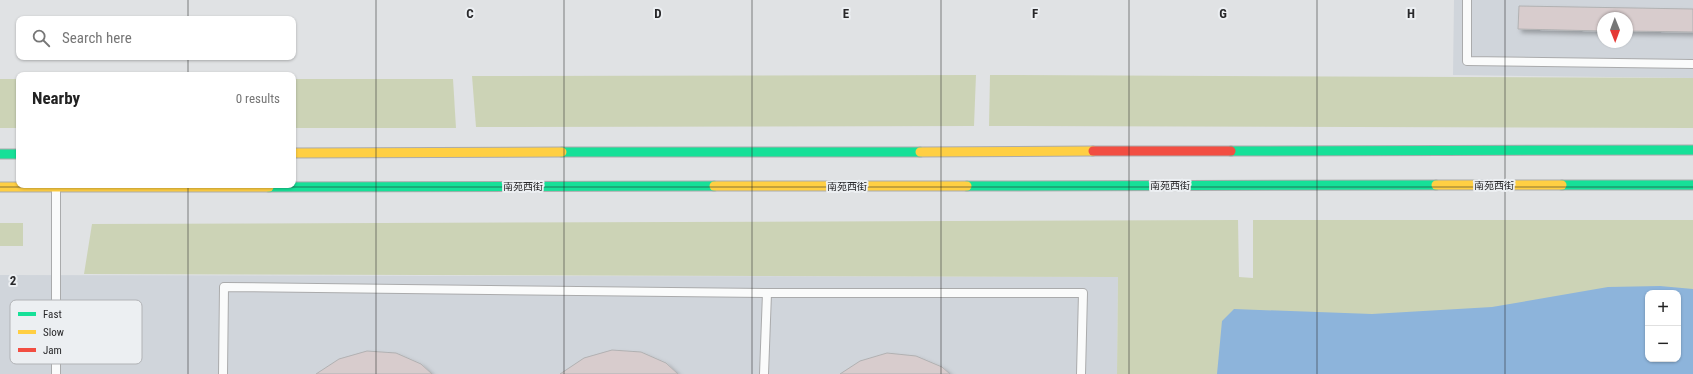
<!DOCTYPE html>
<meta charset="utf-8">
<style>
:root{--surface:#fff;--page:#f6f6f6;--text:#222;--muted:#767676;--line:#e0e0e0}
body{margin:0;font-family:"Roboto Condensed","Noto Sans SC",sans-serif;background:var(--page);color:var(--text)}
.controls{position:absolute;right:12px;bottom:12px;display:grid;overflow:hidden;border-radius:8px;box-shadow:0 1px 3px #0004}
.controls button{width:36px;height:36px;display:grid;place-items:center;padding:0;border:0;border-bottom:1px solid var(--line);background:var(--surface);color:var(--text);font:20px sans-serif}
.compass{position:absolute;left:1597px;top:12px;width:36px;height:36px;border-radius:50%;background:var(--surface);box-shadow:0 1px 3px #0004;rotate:179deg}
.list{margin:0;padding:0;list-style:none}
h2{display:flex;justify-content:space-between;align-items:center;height:52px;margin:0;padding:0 16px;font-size:17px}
h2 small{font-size:13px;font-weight:400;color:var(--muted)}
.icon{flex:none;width:22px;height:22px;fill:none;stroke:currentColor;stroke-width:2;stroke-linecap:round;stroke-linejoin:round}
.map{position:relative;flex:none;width:1693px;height:374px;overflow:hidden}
.search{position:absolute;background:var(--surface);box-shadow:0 1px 3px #0004;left:16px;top:16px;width:280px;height:44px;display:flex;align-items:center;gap:10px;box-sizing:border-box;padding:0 14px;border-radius:8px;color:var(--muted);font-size:15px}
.panel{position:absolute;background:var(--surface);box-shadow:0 1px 3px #0004;left:16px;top:72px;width:280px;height:116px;border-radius:8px}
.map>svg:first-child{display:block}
.built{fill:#d0d5db;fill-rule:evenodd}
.green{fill:#ccd3b6;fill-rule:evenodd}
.water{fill:#8db4db;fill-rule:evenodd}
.building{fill:#d8cccd;stroke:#b1b1b2;filter:url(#shadow)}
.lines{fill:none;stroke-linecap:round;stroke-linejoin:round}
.lane-casing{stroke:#aaabac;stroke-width:10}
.fast-casing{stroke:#aaabac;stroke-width:11}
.slow-casing{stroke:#aaabac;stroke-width:11}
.jam-casing{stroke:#aaabac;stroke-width:11}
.lane{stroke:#fafbfb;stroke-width:8}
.fast{stroke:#16e098;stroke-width:9}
.slow{stroke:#ffcf43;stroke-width:9}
.jam{stroke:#f24e42;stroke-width:9}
.grid{fill:none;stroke:#28282a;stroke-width:1;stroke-opacity:0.55}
.labels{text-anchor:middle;stroke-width:4;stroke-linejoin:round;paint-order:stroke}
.street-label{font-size:10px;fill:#28282a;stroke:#eceff2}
.key{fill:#eceff2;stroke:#b1b3b6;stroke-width:1}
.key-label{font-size:11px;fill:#28282a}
.grid-label{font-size:13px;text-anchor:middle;font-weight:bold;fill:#28282a;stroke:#eceff2;stroke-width:4;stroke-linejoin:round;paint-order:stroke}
</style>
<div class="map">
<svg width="1693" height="374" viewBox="0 0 1693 374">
<defs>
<filter id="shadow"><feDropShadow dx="3.5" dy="3.5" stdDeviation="2" flood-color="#0004"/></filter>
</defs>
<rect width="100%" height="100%" fill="#e0e2e4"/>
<g class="built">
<path d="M1454,0H1693V78L1453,75ZM1603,18H1627V42H1603Z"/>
<polygon points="0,275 1118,277 1117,374 0,374"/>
</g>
<g class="green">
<polygon points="976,75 974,126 476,127 472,76"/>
<polygon points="990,75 1693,78 1693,128 989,126"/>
<rect x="0" y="79" width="19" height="49"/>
<polygon points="293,79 453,79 456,128 293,128"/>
<path d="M1238,220L1239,277L1253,278V220H1693V374H1117L1118,277L84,274L92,224ZM1648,293H1678V359H1648Z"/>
<polygon points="23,223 23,246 0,246 0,223"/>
</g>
<path class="water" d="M1660,286L1693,289V374H1217L1222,321L1234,309L1372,314L1492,307L1608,287ZM1648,293H1678V359H1648Z"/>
<g class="building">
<polygon points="1519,6 1693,9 1693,32 1627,31 1627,18 1603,18 1603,31 1518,29"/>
<polygon points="612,350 641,352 666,363 678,374 560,374 584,358"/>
<polygon points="367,351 396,353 421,364 432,374 316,374 339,359"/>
<polygon points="887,353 916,356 942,367 950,374 840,374 860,361"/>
</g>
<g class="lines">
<g class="lane-casing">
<g id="lane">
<polyline points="1467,0 1467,61 1693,64"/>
<polyline points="56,188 56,374"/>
<polyline points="223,374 224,287 767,293 1083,293 1081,374"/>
<polyline points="764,374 767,293"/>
</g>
</g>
<g class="fast-casing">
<g id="fast">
<polyline points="1231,151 1693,150"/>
<polyline points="562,152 920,152"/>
<polyline points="0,154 19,154"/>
<polyline points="1562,185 1693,185"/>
<polyline points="967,186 1436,185"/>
<polyline points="269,187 714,186"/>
</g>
</g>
<g class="slow-casing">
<g id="slow">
<polyline points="920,152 1093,151"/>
<polyline points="293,153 562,152"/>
<polyline points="1436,185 1562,185"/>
<polyline points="714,186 967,186"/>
<polyline points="0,187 269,187"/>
</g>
</g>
<g class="jam-casing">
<polyline id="jam" points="1093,151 1231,151"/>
</g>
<use href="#lane" class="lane"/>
<use href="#fast" class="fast"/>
<use href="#slow" class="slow"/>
<use href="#jam" class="jam"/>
</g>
<path class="grid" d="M188,0V19M376,0V374M564,0V374M752,0V374M941,0V374M1129,0V374M1317,0V374M1505,0V374M188,57V75M188,185V374M0,187H1693"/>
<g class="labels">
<g class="street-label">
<text x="1170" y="189">南苑西街</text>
<text x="1494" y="189">南苑西街</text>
<text x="523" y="190">南苑西街</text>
<text x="847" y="190">南苑西街</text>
</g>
</g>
<rect x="10" y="300" width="132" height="64" rx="6" class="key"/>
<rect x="18" y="312" width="18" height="4" fill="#16e098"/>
<rect x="18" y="330" width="18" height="4" fill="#ffcf43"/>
<rect x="18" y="348" width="18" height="4" fill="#f24e42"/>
<g class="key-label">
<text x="43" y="318">Fast</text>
<text x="43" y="336">Slow</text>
<text x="43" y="354">Jam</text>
</g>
<g class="grid-label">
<text x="470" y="18">C</text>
<text x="658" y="18">D</text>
<text x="846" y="18">E</text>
<text x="1035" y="18">F</text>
<text x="1223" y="18">G</text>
<text x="1411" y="18">H</text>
<text x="13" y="285">2</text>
</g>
</svg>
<div class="controls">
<button>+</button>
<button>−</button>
</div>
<svg class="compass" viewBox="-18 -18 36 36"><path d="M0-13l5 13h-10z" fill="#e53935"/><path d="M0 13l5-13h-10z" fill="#767676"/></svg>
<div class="search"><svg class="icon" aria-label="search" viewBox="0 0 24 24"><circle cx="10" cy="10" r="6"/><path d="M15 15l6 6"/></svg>Search here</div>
<section class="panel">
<h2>Nearby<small>0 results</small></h2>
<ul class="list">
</ul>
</section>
</div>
